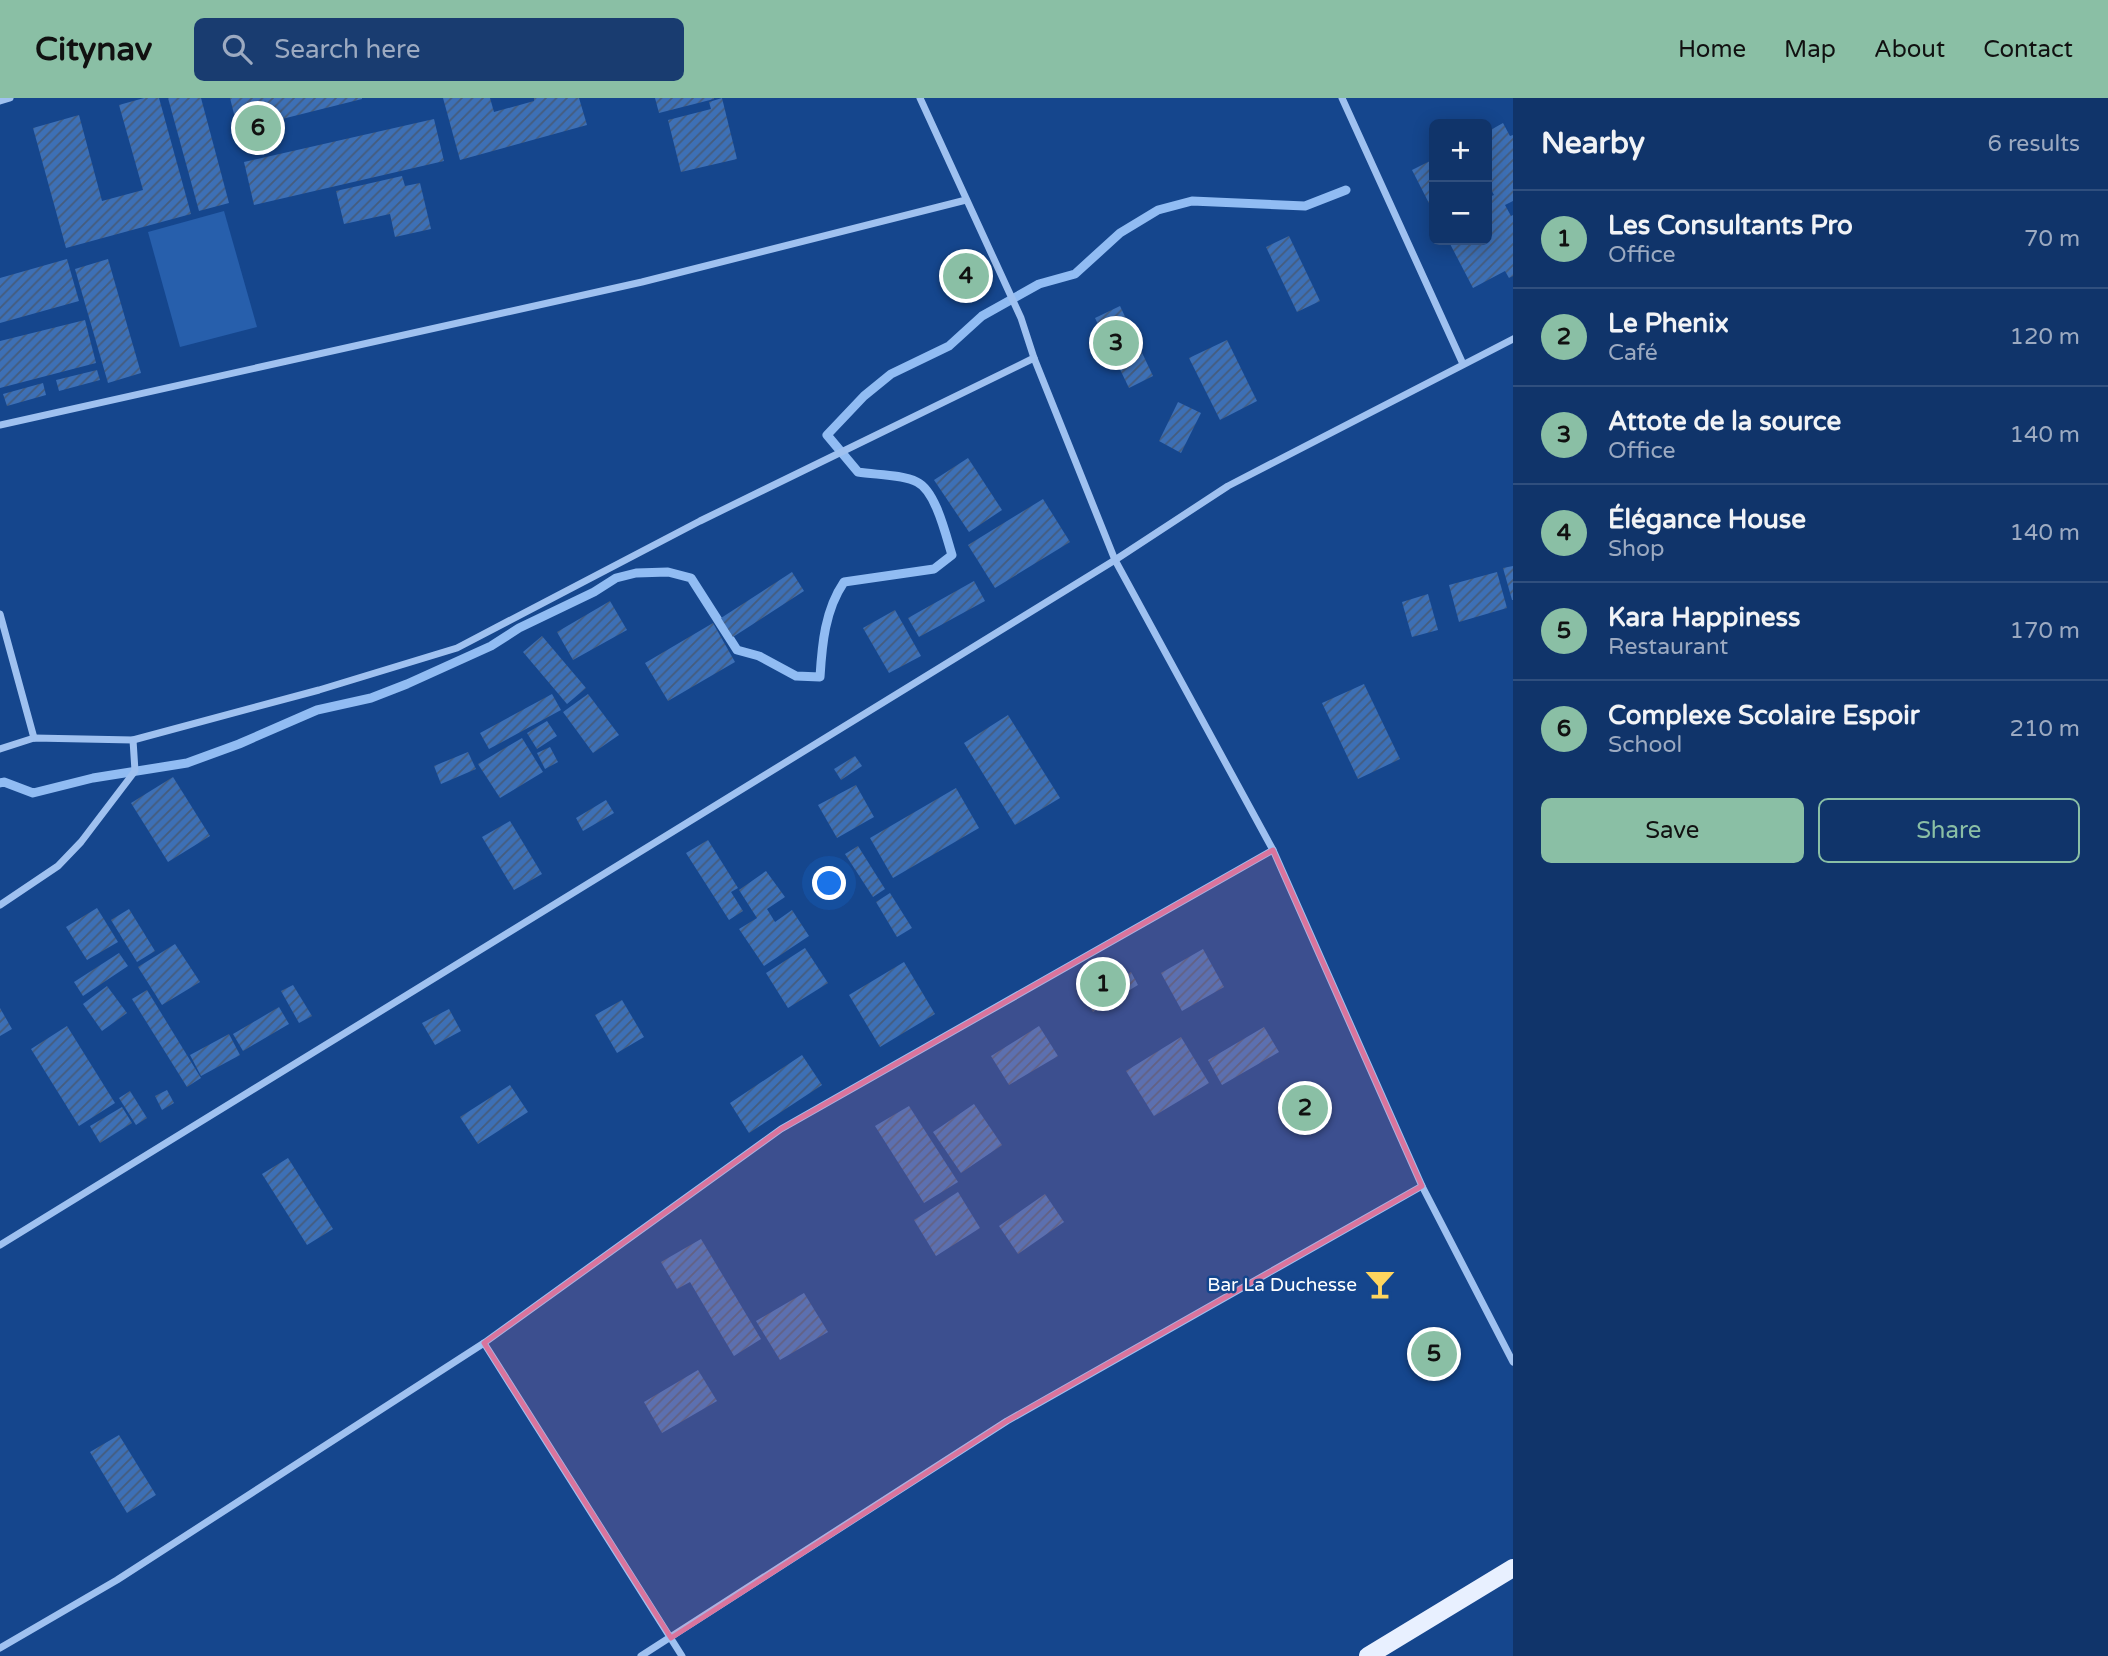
<!DOCTYPE html>
<meta charset="utf-8">
<style>
:root{--surface:#10346a;--page:#193c70;--text:#f1f3f6;--muted:#9caac1;--line:#304f7e;--accent:#8abfa5}
body{margin:0;font-family:"Varela Round",sans-serif;background:var(--page);color:var(--text)}
.controls{position:absolute;right:21px;top:21px;display:grid;overflow:hidden;border-radius:10px;box-shadow:0 4px 18px #0003}
.controls button{width:63px;height:63px;display:grid;place-items:center;padding:0;border:0;border-bottom:2px solid var(--line);background:var(--surface);color:var(--text);font:35px sans-serif}
.you{position:absolute;left:830px;top:786px;width:24px;height:24px;margin:-18px;border:5px solid #fff;border-radius:50%;background:#1a73e8;box-shadow:0 0 0 10px #1a73e833}
.badge{display:grid;place-items:center;width:46px;height:46px;border-radius:50%;background:var(--accent);color:#111;font-size:23px;font-weight:700}
.pin{position:absolute;translate:-50% -50%;border:4px solid #fff;box-shadow:0 2px 7px #0006}
.list{margin:0;padding:0;list-style:none}
h2{display:flex;justify-content:space-between;align-items:center;height:91px;margin:0;padding:0 28px;font-size:30px}
h2 small{font-size:23px;font-weight:400;color:var(--muted)}
.list li{display:grid;grid-template-columns:46px 1fr auto;gap:21px;align-items:center;box-sizing:border-box;height:98px;padding:0 28px;border-top:2px solid var(--line)}
.list b{display:block;font-size:26px;white-space:nowrap}
.list p{margin:0;font-size:23px;white-space:nowrap;color:var(--muted)}
.list em{font-size:23px;font-style:normal;color:var(--muted)}
.actions{display:flex;gap:14px;padding:21px 28px}
.actions a{flex:1;padding:16px 0;border:2px solid var(--accent);border-radius:10px;text-align:center;font-size:24px;color:var(--accent)}
.actions .main{background:var(--accent);color:#111}
.icon{flex:none;width:38px;height:38px;fill:none;stroke:currentColor;stroke-width:2;stroke-linecap:round;stroke-linejoin:round}
.map{position:relative;flex:none;width:1513px;height:1558px;overflow:hidden}
header{display:flex;align-items:center;gap:42px;box-sizing:border-box;height:98px;padding:0 35px;background:var(--accent);color:#111}
header strong{font-size:33px}
nav{display:flex;gap:38px;margin-inline-start:auto;font-size:24px}
.search{width:490px;height:63px;background:var(--page);display:flex;align-items:center;gap:18px;box-sizing:border-box;padding:0 24px;border-radius:10px;color:var(--muted);font-size:26px}
main{display:flex}
aside{flex:1;background:var(--surface)}
.map>svg:first-child{display:block}
.pitch{fill:#275fac}
.lines{fill:none;stroke-linecap:round;stroke-linejoin:round}
.stream{stroke:#91bcf3;stroke-width:9}
.building{fill:url(#building-hatch)}
.street{stroke:#9fc1f0;stroke-width:7}
.primary{stroke:#e8f0ff;stroke-width:18}
.marked{fill:#da749d;fill-opacity:0.2;stroke:#da749d;stroke-width:5;stroke-linejoin:round}
.labels{text-anchor:middle;stroke-width:5;stroke-linejoin:round;paint-order:stroke}
.poi-label{font-size:19px;fill:#fff;stroke:#15468d;text-anchor:end}
</style>
<header>
<strong>Citynav</strong>
<div class="search"><svg class="icon" aria-label="search" viewBox="0 0 24 24"><circle cx="10" cy="10" r="6"/><path d="M15 15l6 6"/></svg>Search here</div>
<nav><a>Home</a><a>Map</a><a>About</a><a>Contact</a></nav>
</header>
<main>
<div class="map">
<svg width="1513" height="1558" viewBox="0 0 1513 1558">
<defs>
<pattern id="building-hatch" width="6" height="6" patternUnits="userSpaceOnUse" patternTransform="scale(1.75)"><rect width="6" height="6" fill="#3d70b6"/><path d="M-1 1l2-2M0 6l6-6M5 7l2-2" fill="none" stroke="#455c7c"/></pattern>
</defs>
<rect width="100%" height="100%" fill="#15468d"/>
<polygon class="pitch" points="224,113 257,229 180,249 148,134"/>
<g class="lines">
<path class="stream" d="M0,685L4,684L33,695L93,680L187,665L239,646L317,612L371,600L407,586L491,548L519,530L594,494L616,480L636,475L668,474L691,480L737,552L759,558L796,578L820,579C822,546 825,512 844,484L934,471L952,457C946,438 936,393 917,384C901,376 875,377 858,374L827,337L864,298L891,276L949,248L982,218L1039,186L1075,176L1120,135L1158,112L1192,103L1305,108L1346,92"/>
</g>
<g class="building">
<polygon points="144,0 159,0 191,116 66,150 33,30 79,17 102,103 143,92 119,7"/>
<polygon points="168,0 201,0 229,105 199,113"/>
<polygon points="230,0 362,0 362,1 238,32"/>
<polygon points="443,0 490,0 494,14 534,3 534,0 579,0 587,27 460,62"/>
<polygon points="655,0 714,0 714,1 659,15"/>
<polygon points="722,0 737,61 681,74 668,22 711,11 709,4"/>
<polygon points="434,21 444,63 254,107 244,64"/>
<polygon points="1503,25 1510,38 1513,37 1513,103 1505,107 1511,118 1513,117 1513,178 1509,180 1505,173 1473,190 1448,142 1487,142 1487,100 1494,97 1487,84 1487,34"/>
<polygon points="1434,61 1434,115 1412,72"/>
<polygon points="402,78 405,88 420,85 431,131 395,139 390,116 344,126 336,93"/>
<polygon points="1289,138 1320,203 1297,214 1266,149"/>
<polygon points="67,161 79,203 0,225 0,180"/>
<polygon points="108,161 141,275 108,285 75,171"/>
<polygon points="1120,208 1153,278 1129,290 1095,220"/>
<polygon points="85,222 96,265 0,290 0,243"/>
<polygon points="1227,242 1257,303 1220,322 1189,260"/>
<polygon points="97,272 100,282 59,293 56,282"/>
<polygon points="43,285 46,297 7,308 3,296"/>
<polygon points="1178,304 1201,315 1181,355 1159,343"/>
<polygon points="968,360 1002,412 969,434 934,382"/>
<polygon points="1043,401 1070,444 995,490 968,447"/>
<polygon points="1513,468 1513,502 1512,502 1503,470"/>
<polygon points="792,474 804,493 733,539 721,520"/>
<polygon points="1497,474 1507,510 1459,524 1449,487"/>
<polygon points="974,483 985,503 919,539 908,520"/>
<polygon points="1428,496 1438,532 1412,539 1402,504"/>
<polygon points="610,503 627,532 573,562 557,534"/>
<polygon points="895,512 921,558 889,575 863,530"/>
<polygon points="713,525 735,564 668,603 645,565"/>
<polygon points="542,538 586,590 567,606 523,554"/>
<polygon points="1364,586 1400,661 1358,681 1322,605"/>
<polygon points="552,596 561,612 489,651 480,635"/>
<polygon points="588,596 619,637 593,655 563,614"/>
<polygon points="1008,617 1060,700 1015,727 964,645"/>
<polygon points="547,623 557,638 537,651 527,635"/>
<polygon points="522,640 543,674 500,700 478,666"/>
<polygon points="550,649 558,664 545,671 537,655"/>
<polygon points="468,654 476,671 441,686 434,668"/>
<polygon points="855,658 862,668 841,682 834,671"/>
<polygon points="173,679 210,738 168,764 131,705"/>
<polygon points="856,687 874,719 837,740 818,707"/>
<polygon points="956,690 979,730 893,780 870,740"/>
<polygon points="606,702 614,715 583,733 576,720"/>
<polygon points="510,723 542,776 514,792 482,739"/>
<polygon points="708,742 738,790 731,794 743,813 729,822 686,755"/>
<polygon points="858,748 885,791 873,799 845,756"/>
<polygon points="766,773 785,799 767,811 775,824 792,812 809,838 764,868 739,831 757,820 739,792"/>
<polygon points="890,795 912,830 897,839 876,804"/>
<polygon points="97,810 118,844 87,862 66,829"/>
<polygon points="129,811 155,853 137,864 111,822"/>
<polygon points="175,846 200,884 162,907 138,869"/>
<polygon points="805,850 828,885 788,910 766,875"/>
<polygon points="1203,851 1224,889 1182,913 1161,875"/>
<polygon points="119,855 128,868 83,898 74,884"/>
<polygon points="904,864 935,916 880,949 849,897"/>
<polygon points="1131,874 1138,887 1093,914 1085,901"/>
<polygon points="293,887 312,918 299,925 281,893"/>
<polygon points="107,888 127,915 102,933 83,906"/>
<polygon points="147,892 201,980 187,989 132,901"/>
<polygon points="622,902 644,939 617,955 595,917"/>
<polygon points="279,909 289,926 243,953 233,936"/>
<polygon points="0,910 12,931 0,938"/>
<polygon points="449,911 461,933 435,947 422,925"/>
<polygon points="67,928 115,1005 79,1028 31,951"/>
<polygon points="1039,928 1058,958 1009,987 991,958"/>
<polygon points="1264,929 1279,954 1222,987 1208,962"/>
<polygon points="229,936 240,957 201,978 190,957"/>
<polygon points="1181,939 1209,985 1154,1018 1126,973"/>
<polygon points="802,957 822,987 749,1035 730,1005"/>
<polygon points="510,987 528,1014 478,1046 460,1019"/>
<polygon points="167,992 174,1005 162,1012 155,998"/>
<polygon points="130,993 147,1020 136,1027 119,1000"/>
<polygon points="974,1006 1002,1047 961,1075 933,1034"/>
<polygon points="909,1008 958,1084 924,1105 875,1028"/>
<polygon points="122,1009 132,1025 100,1045 90,1028"/>
<polygon points="288,1060 333,1131 307,1147 262,1076"/>
<polygon points="958,1094 980,1130 936,1158 914,1122"/>
<polygon points="1045,1096 1064,1124 1018,1156 999,1128"/>
<polygon points="701,1141 761,1241 734,1258 690,1184 677,1191 661,1164"/>
<polygon points="804,1195 828,1234 780,1262 756,1223"/>
<polygon points="698,1272 717,1303 662,1335 644,1304"/>
<polygon points="119,1337 156,1397 127,1415 90,1354"/>
</g>
<g class="lines">
<g class="street">
<polyline points="920,0 1021,220 1034,260 1115,462 1273,752 1422,1088 1513,1264"/>
<polyline points="1342,0 1463,266"/>
<polyline points="0,3 10,0"/>
<polyline points="0,327 642,184 966,102"/>
<polyline points="0,516 34,640"/>
<polyline points="0,651 34,640 133,642 319,592 457,550 700,423 1034,260"/>
<polyline points="0,807 58,768 81,744 135,673 133,642"/>
<polyline points="0,1147 1115,462 1228,388 1513,241"/>
<polyline points="484,1245 682,1558"/>
<polyline points="0,1550 117,1482 484,1245 781,1031 1273,752"/>
<polyline points="641,1558 1007,1323 1422,1088"/>
</g>
<polyline class="primary" points="1368,1558 1513,1470"/>
</g>
<path class="marked" d="M1273,752L1422,1088L1007,1323L671,1540L484,1245L781,1031Z"/>
<defs>
<g id="bar-bare" transform="scale(2.415)"><path d="M-6-5H6L.8 .8V4.5H3.5V6h-7V4.5H-.8V.8Z" fill="#ffd55e" stroke="#15468d" stroke-width="2.5" paint-order="stroke"/></g>
</defs>
<g fill-rule="evenodd">
<use href="#bar-bare" x="1380" y="1186"/>
</g>
<g class="labels">
<g class="poi-label">
<text x="1357" y="1193">Bar La Duchesse</text>
</g>
</g>
</svg>
<div class="controls">
<button>+</button>
<button>−</button>
</div>
<div class="you"></div>
<div class="pin badge" style="left:1103px;top:886px">1</div>
<div class="pin badge" style="left:1305px;top:1010px">2</div>
<div class="pin badge" style="left:1116px;top:245px">3</div>
<div class="pin badge" style="left:966px;top:178px">4</div>
<div class="pin badge" style="left:1434px;top:1256px">5</div>
<div class="pin badge" style="left:258px;top:30px">6</div>
</div>
<aside>
<h2>Nearby<small>6 results</small></h2>
<ul class="list">
<li><span class="badge">1</span><div><b>Les Consultants Pro</b><p>Office</p></div><em>70 m</em></li>
<li><span class="badge">2</span><div><b>Le Phenix</b><p>Café</p></div><em>120 m</em></li>
<li><span class="badge">3</span><div><b>Attote de la source</b><p>Office</p></div><em>140 m</em></li>
<li><span class="badge">4</span><div><b>Élégance House</b><p>Shop</p></div><em>140 m</em></li>
<li><span class="badge">5</span><div><b>Kara Happiness</b><p>Restaurant</p></div><em>170 m</em></li>
<li><span class="badge">6</span><div><b>Complexe Scolaire Espoir</b><p>School</p></div><em>210 m</em></li>
</ul>
<div class="actions"><a class="main">Save</a><a>Share</a></div>
</aside>
</main>
